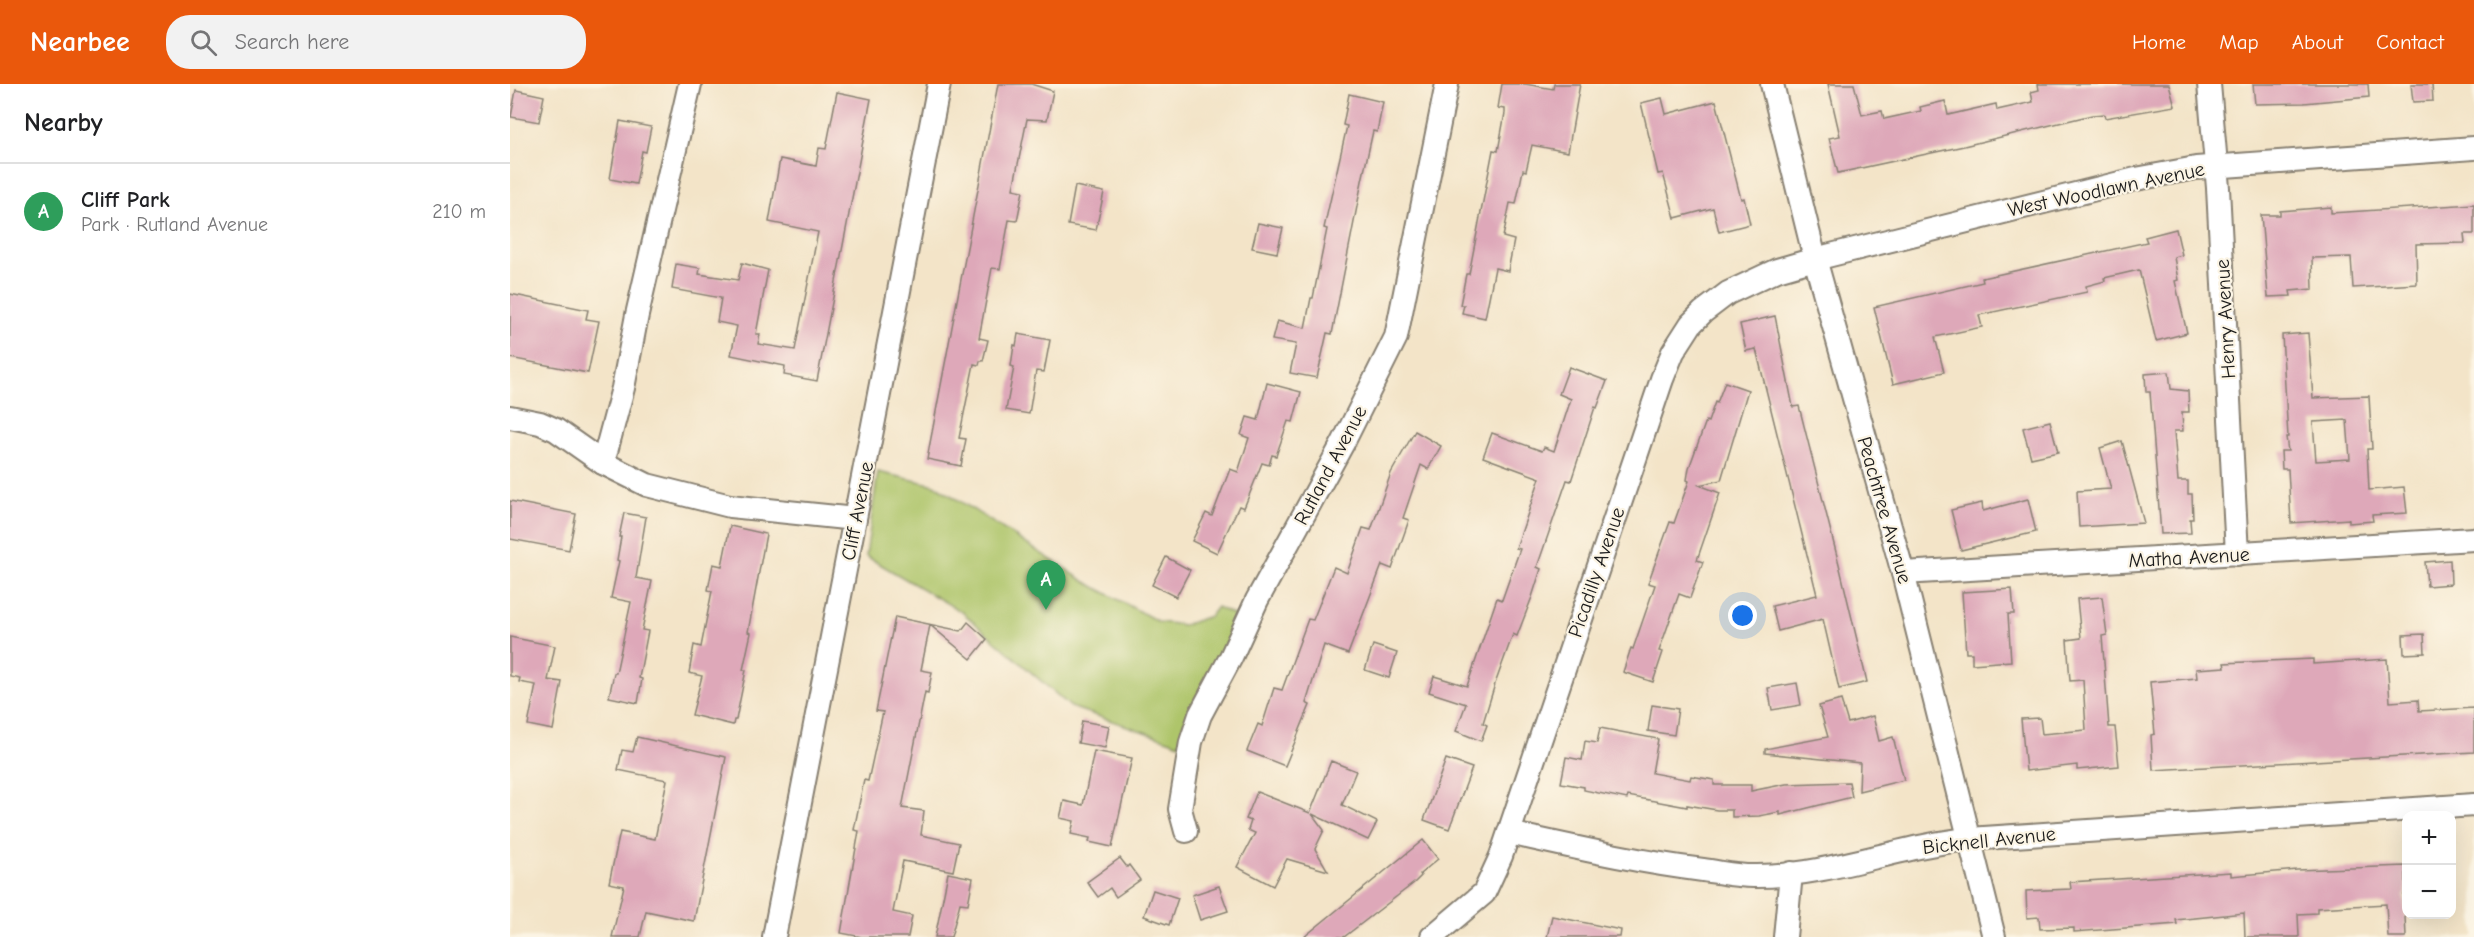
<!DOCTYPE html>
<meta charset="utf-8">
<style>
:root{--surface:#fff;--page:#f2f2f2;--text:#202124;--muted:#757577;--line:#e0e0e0;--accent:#ea580c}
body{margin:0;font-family:"Comic Neue",sans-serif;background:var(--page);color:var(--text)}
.controls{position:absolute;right:18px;bottom:18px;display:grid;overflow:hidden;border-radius:12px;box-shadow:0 6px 24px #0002}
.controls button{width:54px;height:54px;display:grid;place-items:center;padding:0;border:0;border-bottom:2px solid var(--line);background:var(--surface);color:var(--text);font:30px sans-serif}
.you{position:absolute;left:1233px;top:532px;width:21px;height:21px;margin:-15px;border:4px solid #fff;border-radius:50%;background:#1a73e8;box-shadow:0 0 0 9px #1a73e833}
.badge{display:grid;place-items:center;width:39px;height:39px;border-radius:50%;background:var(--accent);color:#fff;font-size:20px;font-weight:700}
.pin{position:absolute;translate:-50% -50px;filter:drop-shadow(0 2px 3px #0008)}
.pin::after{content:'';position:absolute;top:32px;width:21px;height:18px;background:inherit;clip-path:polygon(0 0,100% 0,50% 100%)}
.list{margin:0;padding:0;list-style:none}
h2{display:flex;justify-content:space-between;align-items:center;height:78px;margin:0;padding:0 24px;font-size:26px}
h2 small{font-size:20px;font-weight:400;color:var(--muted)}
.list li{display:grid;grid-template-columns:39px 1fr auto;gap:18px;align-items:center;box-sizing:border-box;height:96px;padding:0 24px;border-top:2px solid var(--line)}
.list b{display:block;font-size:22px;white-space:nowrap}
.list p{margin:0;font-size:20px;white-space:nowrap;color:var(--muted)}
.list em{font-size:20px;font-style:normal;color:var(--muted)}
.icon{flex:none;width:33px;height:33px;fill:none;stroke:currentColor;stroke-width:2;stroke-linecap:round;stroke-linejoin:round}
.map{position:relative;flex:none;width:1964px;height:853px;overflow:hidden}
header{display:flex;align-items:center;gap:36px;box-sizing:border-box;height:84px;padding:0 30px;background:var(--accent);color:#fff}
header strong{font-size:28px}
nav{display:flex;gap:33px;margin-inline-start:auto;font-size:21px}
.search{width:420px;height:54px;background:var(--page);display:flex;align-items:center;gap:15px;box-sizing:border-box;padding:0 21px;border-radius:24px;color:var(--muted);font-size:22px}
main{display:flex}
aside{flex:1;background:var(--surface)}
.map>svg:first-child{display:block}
.green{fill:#aec56a;stroke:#657043;stroke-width:1.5}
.building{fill:#dea8b9;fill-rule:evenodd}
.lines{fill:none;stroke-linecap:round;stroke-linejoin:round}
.minor-casing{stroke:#888072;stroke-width:26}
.minor{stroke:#fff;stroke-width:22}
.labels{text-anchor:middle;stroke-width:4.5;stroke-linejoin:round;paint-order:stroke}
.street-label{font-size:20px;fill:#1c1c1c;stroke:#fcf5e5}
</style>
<header>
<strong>Nearbee</strong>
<div class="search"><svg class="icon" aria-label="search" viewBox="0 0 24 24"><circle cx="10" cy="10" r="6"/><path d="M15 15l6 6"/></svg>Search here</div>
<nav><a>Home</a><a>Map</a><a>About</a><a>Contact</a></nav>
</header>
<main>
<aside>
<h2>Nearby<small></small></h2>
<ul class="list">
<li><span class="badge" style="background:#2e9e5b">A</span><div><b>Cliff Park</b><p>Park · Rutland Avenue</p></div><em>210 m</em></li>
</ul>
</aside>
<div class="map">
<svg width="1964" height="853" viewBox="0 0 1964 853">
<rect width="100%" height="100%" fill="#fcf5e5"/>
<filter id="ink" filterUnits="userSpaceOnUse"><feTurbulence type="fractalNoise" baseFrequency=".0167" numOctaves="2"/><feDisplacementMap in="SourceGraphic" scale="12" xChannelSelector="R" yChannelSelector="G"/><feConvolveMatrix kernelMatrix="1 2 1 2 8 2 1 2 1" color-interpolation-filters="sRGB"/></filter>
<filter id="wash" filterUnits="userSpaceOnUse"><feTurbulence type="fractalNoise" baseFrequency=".008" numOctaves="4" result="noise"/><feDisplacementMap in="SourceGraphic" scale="24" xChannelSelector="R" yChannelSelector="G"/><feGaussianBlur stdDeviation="1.35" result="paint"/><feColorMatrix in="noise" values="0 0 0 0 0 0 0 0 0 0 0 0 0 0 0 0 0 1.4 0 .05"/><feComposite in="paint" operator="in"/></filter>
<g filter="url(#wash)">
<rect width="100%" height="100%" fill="#f3e4c8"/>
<polygon class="green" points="368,388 425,401 574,497 649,538 674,541 700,532 707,523 730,534 675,636 670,660 561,623 452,528 356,472"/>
<g id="blocks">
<g class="building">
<polygon points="488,0 521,0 543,7 537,36 517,35 503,105 513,107 507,137 499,136 490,185 482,184 469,254 478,256 473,277 470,277 469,281 464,280 449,354 456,355 451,382 417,375"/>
<polygon points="992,0 1015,0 1043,5 1044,0 1070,0 1058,68 1022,61 1016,87 1013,86 1006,120 1000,119 993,153 1004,156 998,187 985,184 975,234 952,229 954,221 950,221 956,190 959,190 983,66 988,67 995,29 995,25 988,24"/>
<polygon points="1318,0 1344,0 1352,31 1372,27 1374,35 1411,27 1410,23 1435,17 1438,31 1486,20 1487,26 1523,18 1521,8 1529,6 1528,0 1659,0 1665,22 1595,34 1594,30 1582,31 1454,62 1328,89 1319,54 1330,52"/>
<polygon points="1743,0 1858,0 1859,13 1794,19 1745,20"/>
<polygon points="1901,0 1922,0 1923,17 1903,18"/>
<polygon points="6,6 34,12 29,38 1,33"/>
<polygon points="327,8 361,15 307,297 274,291 275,282 221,271 227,242 207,238 211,214 162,205 166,180 190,184 189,190 228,196 232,179 258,186 246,250 250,250 248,260 285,266 308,148 259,138 270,75 306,82 309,64 316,65"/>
<polygon points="839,10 873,18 867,48 863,47 852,97 822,250 817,249 807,294 780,289 786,260 762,256 767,237 795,244 801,214 803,214 817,145 814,144 837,42 833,41"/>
<polygon points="1152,14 1156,30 1206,17 1231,115 1234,114 1240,140 1209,148 1203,124 1165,134 1153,89 1148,90 1131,19"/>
<polygon points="110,37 141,43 136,68 132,67 126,100 100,95"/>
<polygon points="565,102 594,108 586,146 558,141"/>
<polygon points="1964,120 1964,150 1954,150 1955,159 1906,160 1907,200 1843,204 1841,173 1802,174 1803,205 1780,207 1781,212 1758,213 1751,131 1770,131 1770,127 1821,123 1821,129"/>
<polygon points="748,139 773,144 767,169 742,164"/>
<polygon points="1666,145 1672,171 1664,173 1668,196 1665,197 1677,249 1646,257 1629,186 1594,194 1595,197 1576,202 1577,208 1469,231 1472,243 1425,253 1434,288 1383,300 1364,223 1473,198 1472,194 1637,158 1635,153"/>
<polygon points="0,210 78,226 76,235 89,237 78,289 0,274"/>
<polygon points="1265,232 1283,323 1289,322 1329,480 1357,598 1329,605 1313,535 1268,547 1262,522 1307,511 1246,265 1236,267 1230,240"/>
<path d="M1798,249L1803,314L1859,312L1862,365H1857L1859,406L1894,403L1897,429L1862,431L1863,437L1839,439V435L1781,439L1778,385H1772L1771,367H1778L1776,353H1778L1772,251ZM1837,336L1840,375L1806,377L1803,338Z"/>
<polygon points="508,250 540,256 534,288 526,287 519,330 496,326 504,283 501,282 504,261 506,262"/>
<polygon points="1059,283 1097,297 1087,324 1085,323 1061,397 1057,396 1027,483 1031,485 1022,513 1007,552 1003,550 985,600 973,639 977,641 971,657 946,647 956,620 919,608 924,592 957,602 987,514 992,516 1010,465 1006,464 1030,394 973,373 982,349 1032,367 1034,363 1044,367 1061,315 1049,310"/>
<polygon points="1659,288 1661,305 1678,307 1679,328 1672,328 1673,347 1664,347 1668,397 1678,397 1678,410 1682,410 1683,435 1680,435 1681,449 1651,450 1640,308 1636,308 1635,290"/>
<polygon points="1215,298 1238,306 1211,396 1189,401 1210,409 1187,476 1193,478 1180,514 1169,510 1149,567 1153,568 1143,598 1113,588 1121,564 1123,565 1145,501 1138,499 1160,438 1164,439 1179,397 1177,396 1179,384 1196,337 1198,338 1205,318 1207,319"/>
<polygon points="757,299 791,308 783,338 778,337 766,372 762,371 759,381 752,379 734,424 729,422 707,469 682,457 696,429 702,432 720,385 728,388 739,354 731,351 737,333 748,336"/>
<polygon points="1540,337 1548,368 1521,374 1513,344"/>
<polygon points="905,347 931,362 918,385 911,381 893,434 899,436 882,485 872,481 838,570 814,561 796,619 800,621 775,682 737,667 748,640 752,642 764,604 772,606 798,535 803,536 824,483 837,489 853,444 861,446 881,389"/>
<polygon points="1612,357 1634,439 1569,443 1567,407 1601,405 1590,364"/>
<polygon points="1518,415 1526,448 1451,466 1441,426 1472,419 1473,427"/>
<polygon points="0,417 66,430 59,466 0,455"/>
<polygon points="114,429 136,433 126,494 142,497 132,546 138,547 129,594 132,595 128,619 99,613 104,589 106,589 121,518 101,514 109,477 107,476 111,453 109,453"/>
<polygon points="220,442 256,450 238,548 241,549 233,586 236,586 226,636 224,636 223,641 182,631 192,592 179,589 184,561 191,563 202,507 198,506 203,480 212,482"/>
<polygon points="656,473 680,486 666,513 642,501"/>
<polygon points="1940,476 1941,500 1917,502 1915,478"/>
<polygon points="1502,505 1504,530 1498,530 1501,577 1462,580 1462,569 1456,569 1452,508"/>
<polygon points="1592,513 1597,551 1592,552 1599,643 1605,643 1609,682 1567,686 1567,681 1516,687 1511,635 1530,634 1532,650 1576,646 1573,596 1560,597 1557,556 1571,554 1567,515"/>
<polygon points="385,533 451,547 458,538 477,555 461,575 420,541 411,586 422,588 418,609 415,608 392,724 414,727 411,751 449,759 443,787 393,777 383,828 402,832 398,853 352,853 331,849 349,747 344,746 354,696 358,697 373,628 366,627"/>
<polygon points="1914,550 1915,569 1894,570 1893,551"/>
<polygon points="0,553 45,562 38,596 52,598 43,646 18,641 26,601 9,598 10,594 0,592"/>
<polygon points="863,561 887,569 879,594 855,586"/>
<polygon points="1803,575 1803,580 1877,575 1880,618 1908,616 1909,627 1964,624 1964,668 1643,686 1641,651 1645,650 1640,598 1687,594 1686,585 1715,583 1714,579"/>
<polygon points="1287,599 1291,621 1262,626 1258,604"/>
<polygon points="1331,616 1338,639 1363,632 1369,657 1383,653 1394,696 1349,707 1350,679 1255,669 1255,665 1318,653 1309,622"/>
<polygon points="1142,621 1168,625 1164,651 1138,647"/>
<polygon points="572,637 599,642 595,664 568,659"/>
<polygon points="1090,644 1148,655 1142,689 1180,696 1181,692 1204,696 1204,701 1241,701 1241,707 1276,700 1339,698 1342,713 1270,731 1270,728 1249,732 1222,733 1222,726 1207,726 1177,721 1177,723 1118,712 1117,715 1074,706 1074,703 1051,699 1056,673 1072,676 1075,657 1087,659"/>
<polygon points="127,653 216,673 184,837 136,827 130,853 102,853 114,802 99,799 110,748 145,755 157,696 108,686 112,666 123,668"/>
<polygon points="584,667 622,674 602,763 579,758 580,754 561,750 564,737 550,734 554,717 573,721"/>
<polygon points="936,675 962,684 939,745 914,736"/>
<polygon points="821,677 846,687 832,721 867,738 858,756 802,730 814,746 805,765 818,787 777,775 763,802 727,783 745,749 738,746 741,737 736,735 747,708 800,729"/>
<polygon points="913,756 928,775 910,790 911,792 904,799 834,853 794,853"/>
<polygon points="610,774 617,783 619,781 630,796 606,813 600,804 588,813 577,798"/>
<polygon points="1896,782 1896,811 1894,811 1896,853 1878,853 1876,820 1807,824 1807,829 1788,830 1789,853 1735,853 1734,829 1666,836 1667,840 1564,848 1564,844 1530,845 1529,833 1517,834 1516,807 1561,805 1560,798 1721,788 1721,792 1787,786"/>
<polygon points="438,789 463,794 458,820 450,819 441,853 425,853"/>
<polygon points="709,802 718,827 690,836 682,811"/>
<polygon points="643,806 668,814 659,841 634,832"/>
<polygon points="1042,832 1111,846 1110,853 1037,853"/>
</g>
</g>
</g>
<g filter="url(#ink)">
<use href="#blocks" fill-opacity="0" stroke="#888072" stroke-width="1.5"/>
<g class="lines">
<g class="minor-casing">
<g id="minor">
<polyline points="1262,0 1305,175 1393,489 1484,853"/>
<polyline points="1699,0 1708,104 1727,470"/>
<polyline points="0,333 30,339 46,346 93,379 137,401 220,422 345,435"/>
<polyline points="93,379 113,304 127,231 180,0"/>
<polyline points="1393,489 1964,455"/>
<polyline points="676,747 670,725 681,658 690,631 721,573 747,516 833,359 886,253 937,0"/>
<path d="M999,749C1063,763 1127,778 1193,786C1210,788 1229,793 1247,792C1319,792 1388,762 1459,755L1964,721"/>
<polyline points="264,853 429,0"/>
<polyline points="922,853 974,809 991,772 1152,295 1163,268 1181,240 1193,228 1218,209 1267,186 1305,175 1626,95 1686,84 1964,64"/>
<polyline points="1275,853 1281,789"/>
</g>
</g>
<use href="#minor" class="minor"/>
</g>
</g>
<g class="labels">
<g class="street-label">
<text transform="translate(1596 105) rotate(-12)" y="7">West Woodlawn Avenue</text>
<text transform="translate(1715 235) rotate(-93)" y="7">Henry Avenue</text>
<text transform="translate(820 381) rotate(-62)" y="7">Rutland Avenue</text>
<text transform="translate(1375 426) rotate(74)" y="7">Peachtree Avenue</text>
<text transform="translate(347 427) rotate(-79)" y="7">Cliff Avenue</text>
<text transform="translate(1679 473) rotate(-3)" y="7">Matha Avenue</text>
<text transform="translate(1086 488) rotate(-71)" y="7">Picadilly Avenue</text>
<text transform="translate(1479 756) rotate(-6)" y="7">Bicknell Avenue</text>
</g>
</g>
</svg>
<div class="controls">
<button>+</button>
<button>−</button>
</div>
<div class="you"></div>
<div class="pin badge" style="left:536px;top:526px;background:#2e9e5b">A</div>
</div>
</main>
